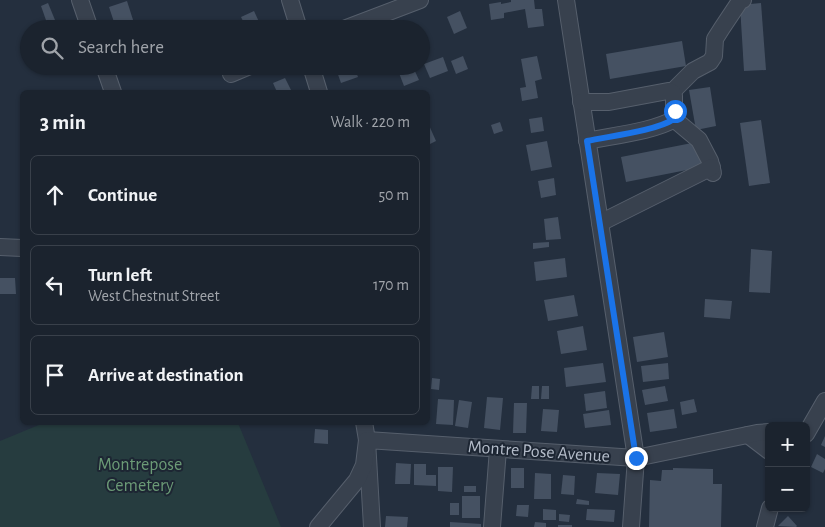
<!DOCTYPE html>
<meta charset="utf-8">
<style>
:root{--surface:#1b232e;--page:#242b36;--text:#f1f3f6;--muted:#a0a4aa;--line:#39404a}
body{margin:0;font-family:"Alegreya Sans",sans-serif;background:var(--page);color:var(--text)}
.controls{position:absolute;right:15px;bottom:15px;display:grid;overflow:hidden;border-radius:8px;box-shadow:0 1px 4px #0004}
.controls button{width:45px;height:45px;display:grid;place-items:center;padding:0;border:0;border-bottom:1px solid var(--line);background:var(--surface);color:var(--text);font:25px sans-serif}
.stop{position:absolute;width:15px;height:15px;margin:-11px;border:4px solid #1a73e8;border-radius:50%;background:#fff}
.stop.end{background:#1a73e8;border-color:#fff;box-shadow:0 1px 5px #0008}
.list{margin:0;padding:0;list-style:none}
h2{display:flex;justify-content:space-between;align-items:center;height:65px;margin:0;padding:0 20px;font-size:21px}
h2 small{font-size:16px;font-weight:400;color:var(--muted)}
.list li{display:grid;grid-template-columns:32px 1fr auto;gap:15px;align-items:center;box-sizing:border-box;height:80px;margin:0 10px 10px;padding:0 10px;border:1px solid var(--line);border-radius:8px}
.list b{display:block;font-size:19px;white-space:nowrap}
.list p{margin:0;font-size:16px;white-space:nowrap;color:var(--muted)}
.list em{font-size:16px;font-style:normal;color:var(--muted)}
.icon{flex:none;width:28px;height:28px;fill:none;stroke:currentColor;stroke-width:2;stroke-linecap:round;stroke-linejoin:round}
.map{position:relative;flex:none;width:825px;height:527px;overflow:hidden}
.search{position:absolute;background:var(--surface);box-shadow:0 1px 4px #0004;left:20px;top:20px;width:410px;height:55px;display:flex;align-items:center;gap:12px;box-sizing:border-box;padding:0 18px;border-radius:28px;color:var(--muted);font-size:19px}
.panel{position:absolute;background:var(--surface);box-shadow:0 1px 4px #0004;left:20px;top:90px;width:410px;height:335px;border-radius:8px}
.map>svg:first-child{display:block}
.green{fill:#263c3f}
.building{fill:#455162}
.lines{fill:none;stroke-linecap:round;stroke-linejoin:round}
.minor-casing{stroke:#565f6c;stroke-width:18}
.minor{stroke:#38414e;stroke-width:16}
.route{stroke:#1a73e8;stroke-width:6}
.labels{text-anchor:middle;stroke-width:4;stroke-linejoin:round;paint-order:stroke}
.street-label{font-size:18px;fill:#b4bcc9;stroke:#1d2633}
.park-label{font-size:18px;fill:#6b9a76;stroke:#1d2633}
</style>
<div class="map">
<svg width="825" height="527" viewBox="0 0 825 527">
<rect width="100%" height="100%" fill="#242f3e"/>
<polygon class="green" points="46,422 238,423 281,527 0,527 0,441"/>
<g class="building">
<polygon points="511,0 534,0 535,9 542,9 544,26 528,28 525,9 504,13 504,18 491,20 489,4 501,2 501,4 511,2"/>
<polygon points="127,1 134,23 116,28 109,7"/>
<polygon points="48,3 55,20 47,23 41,6"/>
<polygon points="761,3 766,70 744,71 740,5"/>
<polygon points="254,11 260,24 247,29 241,17"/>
<polygon points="460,11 467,28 454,34 447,17"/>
<polygon points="76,24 78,29 64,29"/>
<polygon points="682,41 686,66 610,79 606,54"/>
<polygon points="463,56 468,69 456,74 451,61"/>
<polygon points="537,56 542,79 535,81 538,98 522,101 520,88 526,87 521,59"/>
<polygon points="443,57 448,71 430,78 424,64"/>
<polygon points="144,66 162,66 147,72"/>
<polygon points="335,66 354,66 358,77 341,83"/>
<polygon points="413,67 419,80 404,86 399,73"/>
<polygon points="285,78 291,90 286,92 277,92 273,83"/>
<polygon points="710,87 716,126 696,130 689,90"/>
<polygon points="542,117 544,131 531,133 529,119"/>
<polygon points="761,120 770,183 749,186 740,123"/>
<polygon points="500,122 503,131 494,134 491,125"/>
<polygon points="428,123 436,141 428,145"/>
<polygon points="547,141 552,167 531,171 526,145"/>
<polygon points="697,142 702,167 626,182 621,157"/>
<polygon points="554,178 556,195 541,198 538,181"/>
<polygon points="558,217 561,239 546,240 544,219"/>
<polygon points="549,242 549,247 533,249 533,243"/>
<polygon points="751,249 772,251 770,293 749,292"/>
<polygon points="565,258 567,277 536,281 534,262"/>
<polygon points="0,278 15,278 16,294 0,294"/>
<polygon points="574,295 578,316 548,321 544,300"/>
<polygon points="705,299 732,301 730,319 704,317"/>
<polygon points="583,326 587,350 561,354 557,331"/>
<polygon points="664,332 668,357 637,362 633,337"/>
<polygon points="603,363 606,382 566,387 564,368"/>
<polygon points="668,363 669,379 643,382 641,366"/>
<polygon points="432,378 440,379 439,390 431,389"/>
<polygon points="532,386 539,386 539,399 531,399"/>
<polygon points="542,386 549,386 549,399 541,399"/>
<polygon points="665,386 668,401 645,405 642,390"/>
<polygon points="605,391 607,408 586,411 584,394"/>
<polygon points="487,397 503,398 500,430 484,428"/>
<polygon points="438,399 454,400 453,425 436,424"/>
<polygon points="694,399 697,412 682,415 680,402"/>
<polygon points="459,400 472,402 468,428 455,426"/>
<polygon points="514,403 527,403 526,433 513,433"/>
<polygon points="543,409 559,410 557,432 541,431"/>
<polygon points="674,409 677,428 650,432 647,413"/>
<polygon points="609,410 611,425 585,428 583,414"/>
<polygon points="404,422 421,422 421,424 404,425"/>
<polygon points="315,429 328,430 328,444 314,443"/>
<polygon points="825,436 825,447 821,445"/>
<polygon points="817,454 825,459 825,469 823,473 811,467"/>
<polygon points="396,463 411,464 410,484 395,484"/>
<polygon points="414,464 426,464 426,475 436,475 436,486 414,485"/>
<polygon points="438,467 453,467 452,492 438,491"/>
<rect x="511" y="468" width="13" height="20"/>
<polygon points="673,468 713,469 713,484 722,484 721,527 649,527 650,480 661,481 662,470 673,470"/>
<polygon points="535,473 551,474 551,499 534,499"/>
<polygon points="597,473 620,474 618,495 595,493"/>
<polygon points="563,475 575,476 574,495 561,494"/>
<rect x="464" y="486" width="12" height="6"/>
<rect x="462" y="496" width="18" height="22"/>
<polygon points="577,499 589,501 589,505 576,504"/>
<rect x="450" y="503" width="9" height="12"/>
<polygon points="517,505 529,505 528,517 516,516"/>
<polygon points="543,509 556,510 556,520 543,520"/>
<polygon points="587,509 615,510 614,522 586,520"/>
<polygon points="559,514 570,515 569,522 559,521"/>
<polygon points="386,516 408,517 407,527 385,527"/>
<polygon points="788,516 797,526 796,527 778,526"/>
<polygon points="450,522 481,524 481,527 450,527"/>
<polygon points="535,522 546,523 546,527 534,527"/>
<rect x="558" y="525" width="14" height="2"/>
</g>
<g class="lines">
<g class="minor-casing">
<g id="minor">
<polyline points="80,0 90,29"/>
<polyline points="290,0 299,29"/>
<polyline points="566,0 636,458 631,527"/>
<polyline points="344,29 420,0"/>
<polyline points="104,66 113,92"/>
<polyline points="311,66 319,92"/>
<polyline points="231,74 250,66"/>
<polyline points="672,92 693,71 710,62 714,56 715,39 722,28 740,1 743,0"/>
<path d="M581,102H609L668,91L672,92L674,96V119C656,131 610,136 587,141"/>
<polyline points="674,119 699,140 710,161 713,173"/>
<polyline points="600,223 712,167"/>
<polyline points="0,247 22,248"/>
<polyline points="364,422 367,440 372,527"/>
<polyline points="806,434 825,401"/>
<polyline points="748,435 769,451"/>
<polyline points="318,527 357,480 364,465 367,440 636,458 757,433 769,432"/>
<polyline points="492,527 498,449"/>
<polyline points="765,527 770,508"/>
</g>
</g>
<use href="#minor" class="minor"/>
</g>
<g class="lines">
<path class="route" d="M636,458L587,141C610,136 656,131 674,119L675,111"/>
</g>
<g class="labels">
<g class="street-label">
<text transform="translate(539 451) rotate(4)" y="6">Montre Pose Avenue</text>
</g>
<g class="park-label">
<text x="140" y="470">Montrepose<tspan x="140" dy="21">Cemetery</tspan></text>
</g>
</g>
</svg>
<div class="controls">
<button>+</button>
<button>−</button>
</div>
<div class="stop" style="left:675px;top:111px"></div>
<div class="stop end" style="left:636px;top:458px"></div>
<div class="search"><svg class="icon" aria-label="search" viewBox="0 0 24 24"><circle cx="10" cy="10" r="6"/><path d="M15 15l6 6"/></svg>Search here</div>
<section class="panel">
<h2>3 min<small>Walk · 220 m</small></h2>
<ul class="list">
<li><svg class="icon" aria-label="ahead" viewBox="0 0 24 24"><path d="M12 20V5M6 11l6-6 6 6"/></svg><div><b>Continue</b></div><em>50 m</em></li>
<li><svg class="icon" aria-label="left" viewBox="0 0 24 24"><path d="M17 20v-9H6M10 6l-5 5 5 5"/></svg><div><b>Turn left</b><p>West Chestnut Street</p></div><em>170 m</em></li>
<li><svg class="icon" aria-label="arrive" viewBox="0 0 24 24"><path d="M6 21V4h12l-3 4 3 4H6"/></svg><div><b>Arrive at destination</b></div></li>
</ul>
</section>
</div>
